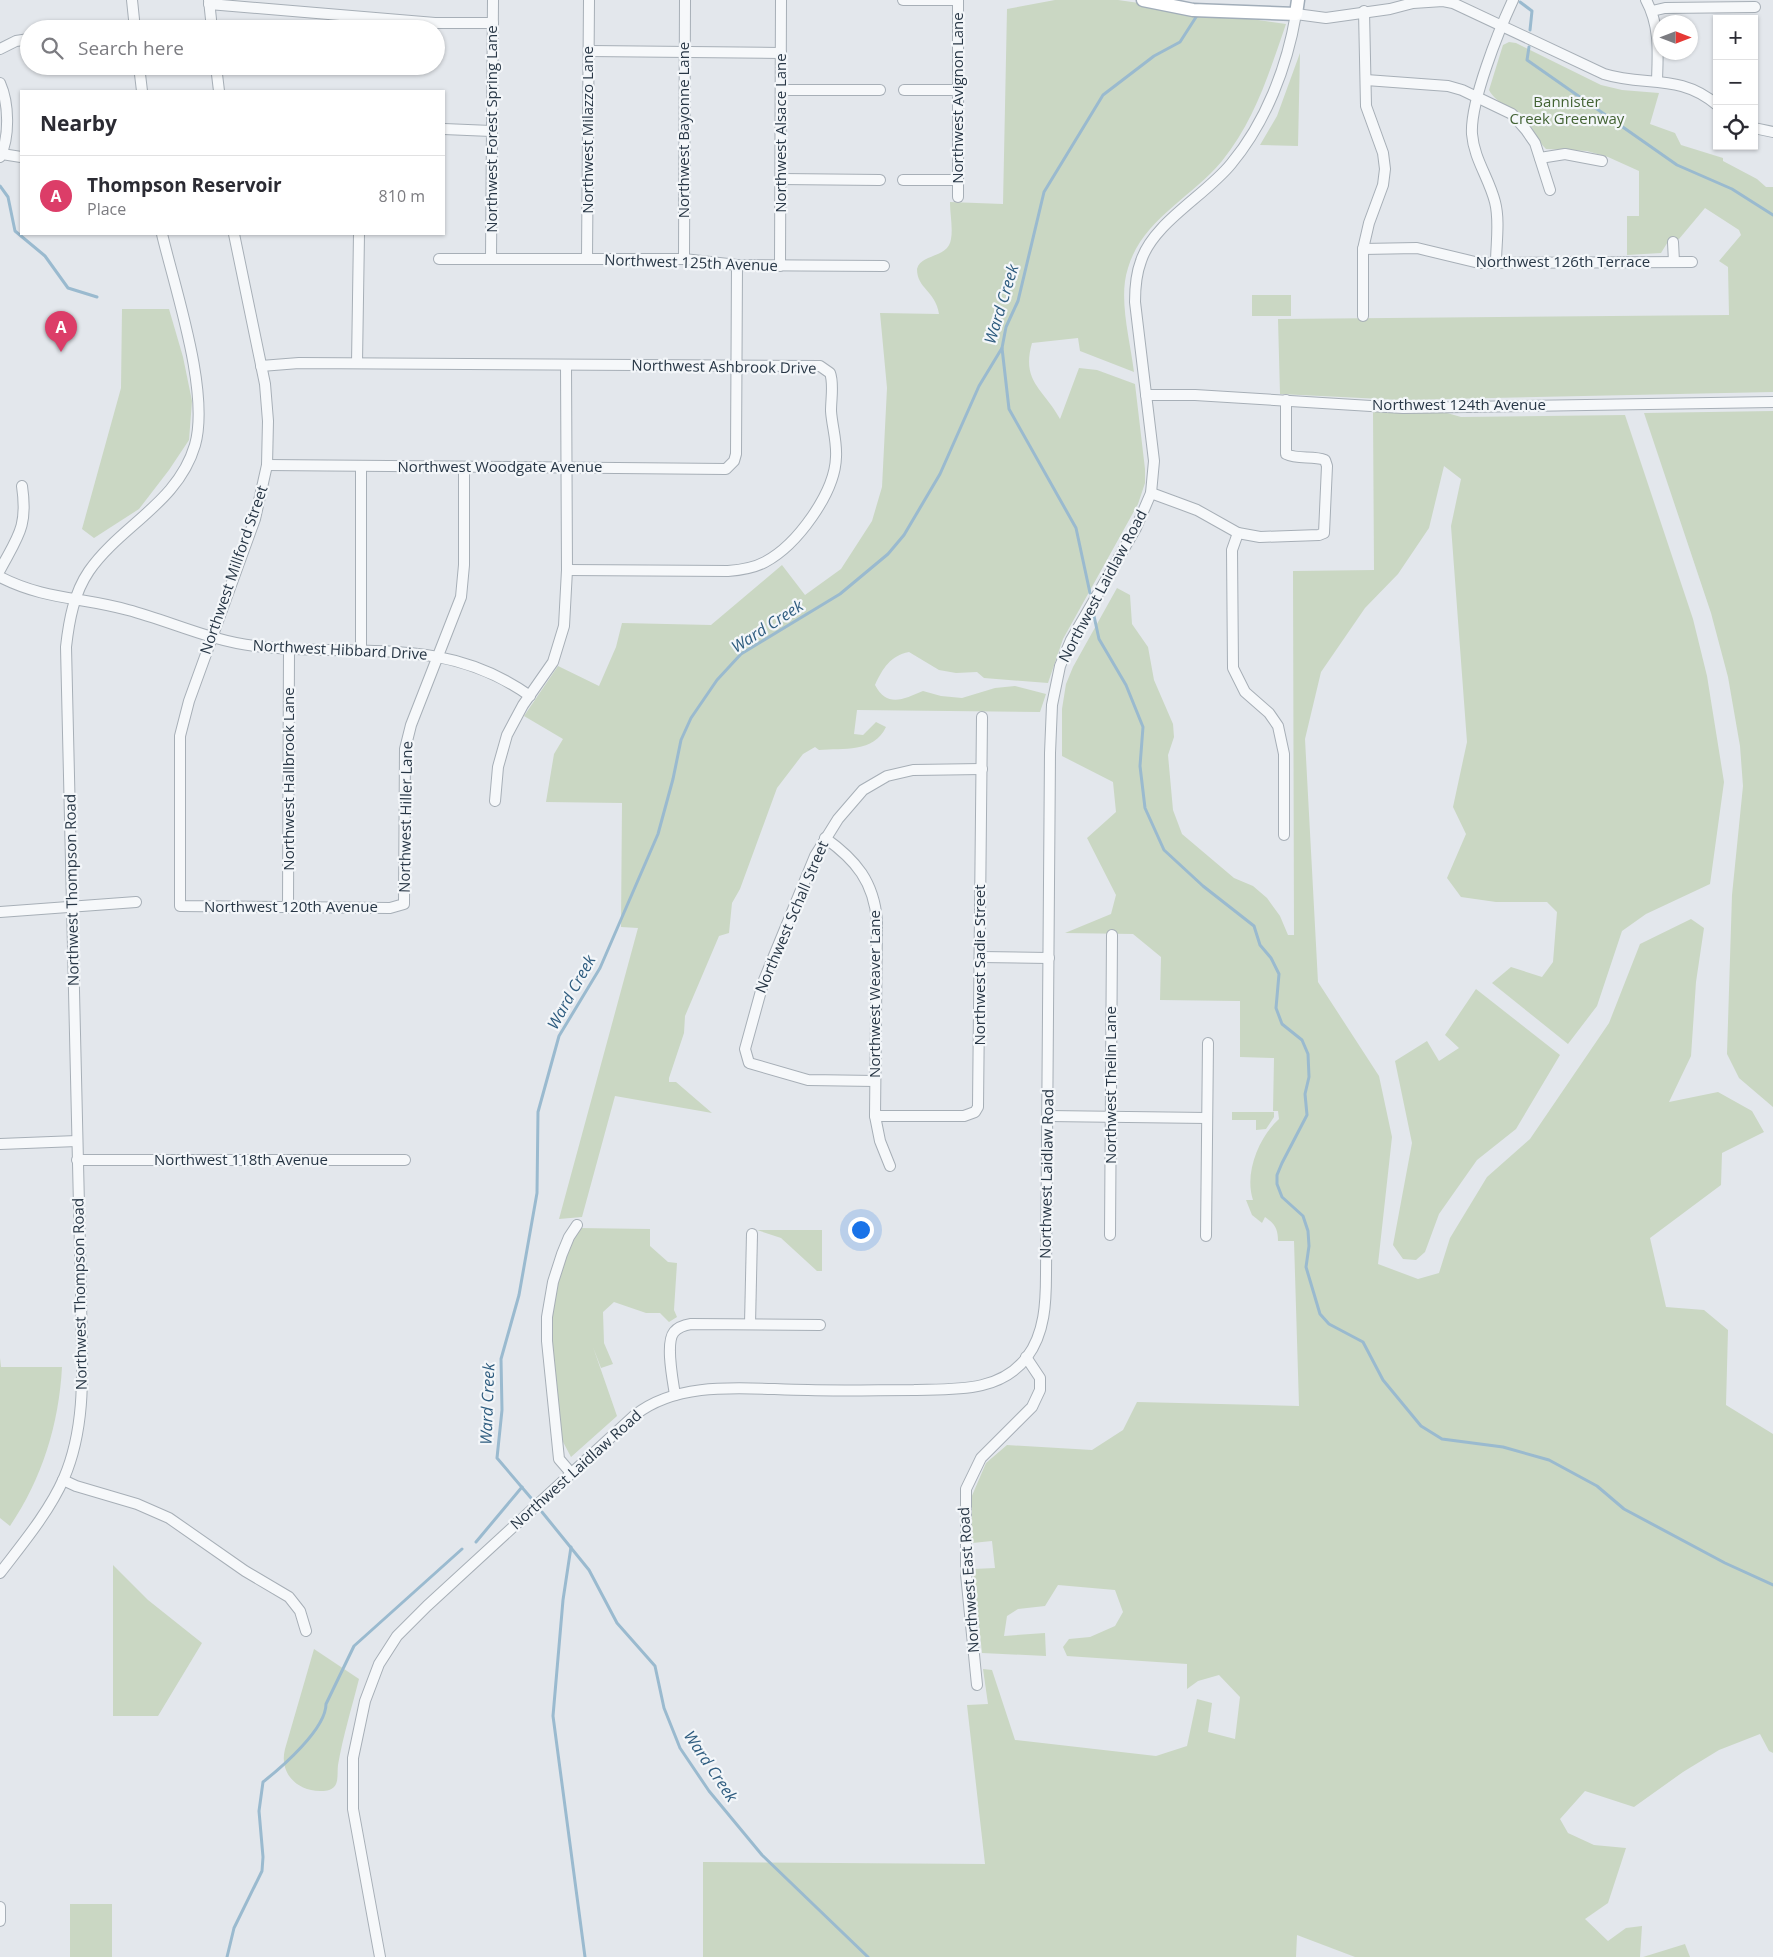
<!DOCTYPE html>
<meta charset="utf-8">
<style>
:root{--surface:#fff;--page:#f7f7f7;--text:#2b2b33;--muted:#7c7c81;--line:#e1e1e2;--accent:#dc3d68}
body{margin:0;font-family:"Open Sans",sans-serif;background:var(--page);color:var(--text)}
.controls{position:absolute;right:15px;top:15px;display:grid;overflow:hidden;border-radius:0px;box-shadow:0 1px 4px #0004}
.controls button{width:45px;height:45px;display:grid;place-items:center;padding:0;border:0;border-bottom:1px solid var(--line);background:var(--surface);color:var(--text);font:25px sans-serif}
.compass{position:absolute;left:1653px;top:15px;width:45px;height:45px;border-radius:50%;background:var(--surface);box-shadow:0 1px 4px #0004;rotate:90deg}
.you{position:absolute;left:860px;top:1229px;width:18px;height:18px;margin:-12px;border:4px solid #fff;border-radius:50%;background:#1a73e8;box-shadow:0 0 0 8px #1a73e833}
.badge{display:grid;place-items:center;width:32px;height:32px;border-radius:50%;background:var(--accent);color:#fff;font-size:16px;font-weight:700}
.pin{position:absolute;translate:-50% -41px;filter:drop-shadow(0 1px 2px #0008)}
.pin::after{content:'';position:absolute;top:26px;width:18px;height:15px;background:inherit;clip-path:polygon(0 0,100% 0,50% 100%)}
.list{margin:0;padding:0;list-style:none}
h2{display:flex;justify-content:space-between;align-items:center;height:65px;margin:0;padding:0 20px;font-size:21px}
h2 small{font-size:16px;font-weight:400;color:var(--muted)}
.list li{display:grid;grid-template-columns:32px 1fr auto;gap:15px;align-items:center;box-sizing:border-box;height:80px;padding:0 20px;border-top:1px solid var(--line)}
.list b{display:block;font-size:19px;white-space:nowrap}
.list p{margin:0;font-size:16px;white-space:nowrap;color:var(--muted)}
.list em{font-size:16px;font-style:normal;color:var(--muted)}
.icon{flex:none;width:28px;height:28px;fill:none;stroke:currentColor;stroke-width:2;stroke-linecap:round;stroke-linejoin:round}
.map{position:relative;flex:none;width:1773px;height:1957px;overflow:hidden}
.search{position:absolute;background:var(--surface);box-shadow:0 1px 4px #0004;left:20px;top:20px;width:425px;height:55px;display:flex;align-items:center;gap:12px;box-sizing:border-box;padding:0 18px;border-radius:28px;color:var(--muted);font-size:19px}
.panel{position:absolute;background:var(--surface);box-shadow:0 1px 4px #0004;left:20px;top:90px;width:425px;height:145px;border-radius:0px}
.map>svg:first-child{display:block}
.green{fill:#cad7c3}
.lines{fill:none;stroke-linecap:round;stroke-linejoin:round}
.stream{stroke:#9abacf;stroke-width:3}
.minor-casing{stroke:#a7afb7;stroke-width:12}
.major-casing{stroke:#a1adb9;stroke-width:15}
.minor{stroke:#f6f8fa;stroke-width:10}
.major{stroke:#fff;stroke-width:12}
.labels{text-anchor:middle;stroke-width:4.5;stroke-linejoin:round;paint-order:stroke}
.street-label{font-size:15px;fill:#283746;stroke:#f3f6f9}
.park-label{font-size:15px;fill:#436334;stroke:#f3f6f9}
.water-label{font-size:16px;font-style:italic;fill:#2e5c7f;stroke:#f3f6f9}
</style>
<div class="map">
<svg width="1773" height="1957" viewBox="0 0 1773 1957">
<rect width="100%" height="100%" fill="#e3e7ec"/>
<g class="green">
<path d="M1055,0H1118L1286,24C1269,73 1255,120 1222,161C1191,198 1142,220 1128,268C1118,298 1130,339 1134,372L1080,351L1078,338L1032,343C1021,382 1043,388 1060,419L1079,368L1097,370L1135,384L1145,469V483L1138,504L1063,639L1048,683L984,678L977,672L956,673L939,670L909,652C890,656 883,668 875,685C887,708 904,699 923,691L941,696L962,698L995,688L1015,686L1046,694L1040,712L857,710L854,734L863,735L876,722L886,727C874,753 843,748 819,750L815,747L803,754L777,788L740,889L732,903L729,933L719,936L685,1016L684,1033L669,1078V1082H676L712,1113L615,1096L582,1217L559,1219L638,928L621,927L622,803L546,802L554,754L563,739L524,716L558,666L599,686L616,647L622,623L711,625L782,565L805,595L841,569L872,521L882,487L887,388L880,313L939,314C935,290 917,289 917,269C921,253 948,259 951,239C953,228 950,214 950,202L1003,204L1007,9Z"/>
<path d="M1509,42L1516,43L1601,85L1622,90L1659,93L1650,124L1675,133L1681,145L1723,158V161L1757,179L1766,187H1773V392L1402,400L1280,394L1278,319L1729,315L1728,267L1719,261L1741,235L1739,230L1705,208L1679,239L1669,240L1661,253L1627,255V216H1639V171L1608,157L1587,151L1546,149C1537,141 1534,128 1526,120C1515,108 1496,104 1489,90L1503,45Z"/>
<polygon points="1300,53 1298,146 1260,145 1277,116"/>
<rect x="1252" y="295" width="39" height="21"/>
<polygon points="122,309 169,309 183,357 192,401 189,440 169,470 139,509 94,538 82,529 121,388"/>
<polygon points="1773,411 1773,1107 1739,1078 1727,1054 1732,895 1743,786 1740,746 1728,677 1711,613 1644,413"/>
<path d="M1373,412L1447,413L1461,417L1625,415L1693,619L1707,676L1724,782L1710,884L1646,914L1622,931L1597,1006L1568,1044L1492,983L1511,967L1542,977L1553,962L1557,912L1547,902H1496L1461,897L1447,878L1466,834L1453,807L1467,742L1451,526L1461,479L1444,466L1429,528L1398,574L1365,608L1321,672L1305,739L1318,982L1379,1076L1392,1137L1378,1264L1418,1279L1439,1273L1450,1238L1487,1177L1530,1139L1609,1023L1640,944L1691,919L1704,928L1696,982L1691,1056L1669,1102L1718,1092L1752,1111L1764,1132L1722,1153L1721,1185L1650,1238L1666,1307L1704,1310L1728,1330L1726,1405L1773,1434V1753L1769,1751L1760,1734L1719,1750L1683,1772L1634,1807L1585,1791L1560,1819L1568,1833L1594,1845L1626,1848L1608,1903L1585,1919L1608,1941L1626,1928L1642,1926L1640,1957H1355L1297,1935L1296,1957H703V1862L985,1864L967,1705L988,1704L983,1669L992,1670L1015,1740L1156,1756L1187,1746L1197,1699L1212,1703L1208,1732L1235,1739L1240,1697L1219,1675L1198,1681L1187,1689V1664L1067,1656L1063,1647L1069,1639L1090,1637L1115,1626L1123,1612L1115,1590L1058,1585L1045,1606L1018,1609L1007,1616L1004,1636L1045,1633L1046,1656L982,1653L973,1569L995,1568L992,1541L972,1543L971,1498L986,1463L1007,1445L1092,1450L1123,1430L1137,1402L1299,1406L1294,1241H1278C1278,1229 1275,1224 1265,1217L1262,1223L1252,1215L1246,1200H1253C1244,1173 1259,1137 1279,1119L1278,1111H1273L1274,1058L1240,1057V1001L1160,1000L1161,957L1133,934L1065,933L1111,914L1116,895L1087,838L1116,812L1113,782L1062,756V709L1066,684L1073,667L1117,588L1130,595L1132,624L1148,647L1154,680L1173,724L1174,737L1168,755L1173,810L1182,834L1234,878L1253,886L1267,898L1280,916L1288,935H1294L1293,571L1374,570Z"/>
<polygon points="1476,989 1560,1055 1516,1129 1477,1160 1439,1214 1425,1252 1416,1260 1403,1259 1393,1245 1412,1143 1395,1061 1427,1041 1439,1061 1459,1048 1445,1035"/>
<polygon points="1232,1112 1274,1112 1274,1117 1266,1129 1256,1130 1256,1120 1232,1120"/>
<polygon points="578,1228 650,1229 650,1246 668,1262 677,1263 674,1310 677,1317 669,1322 660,1313 646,1313 614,1302 603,1312 604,1343 613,1364 601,1368 593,1347 617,1416 571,1457 562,1440 549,1338 557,1276"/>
<polygon points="757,1230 822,1230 822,1271 817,1271 781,1238"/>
<path d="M0,1358L1,1367H62C59,1424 42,1479 10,1526L0,1518Z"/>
<polygon points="113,1565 148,1600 202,1643 158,1716 113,1716"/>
<path d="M314,1649L359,1679C352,1707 343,1736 338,1765C337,1772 339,1782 334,1787C330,1791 325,1791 320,1791C296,1791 279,1772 285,1749Z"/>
<rect x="70" y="1904" width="42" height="53"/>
<polygon points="1685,1944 1690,1957 1643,1957"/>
</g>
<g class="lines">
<g class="stream">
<polyline points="1520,2 1532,11 1530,30"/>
<polyline points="1529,47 1527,60 1677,165 1732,189 1773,215"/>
<polyline points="0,186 8,197 15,231 45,256 68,288 97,297"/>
<polyline points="1002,348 1009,409 1076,528 1090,593"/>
<polyline points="1094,616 1099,639 1126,685 1143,727 1140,766 1145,808 1164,850 1203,886 1254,926 1260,945 1271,958 1279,974 1276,1008 1282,1024 1302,1040 1308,1054 1309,1077 1305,1094 1307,1115 1282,1163 1277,1175 1277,1184 1282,1197 1303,1216 1308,1231 1309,1246 1306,1267 1320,1314 1329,1324 1363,1342 1383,1380 1421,1426 1442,1439 1503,1447 1549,1460 1597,1486 1624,1509 1725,1563 1773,1585"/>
<polyline points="531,1498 497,1458 502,1410 501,1359 519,1295 537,1193 538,1112 559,1036 600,968 658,834 673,779 681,740 691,718 717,680 741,654 840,594 888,554 904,535 940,474 979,386 1002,348 1006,327 1018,301 1044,192 1103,95 1154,56 1180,42 1198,14"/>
<polyline points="542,1512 589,1570 617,1623 655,1666 664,1708 680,1748 709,1791 762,1855 868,1957"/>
<polyline points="476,1542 522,1487"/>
<polyline points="571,1547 563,1600 553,1716 585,1957"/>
<path d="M227,1957L234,1928L262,1871L263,1857L259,1811L263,1782C282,1767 326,1729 326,1704L354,1646L462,1549"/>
</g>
<g class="minor-casing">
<g id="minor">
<polyline points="132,0 135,29"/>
<polyline points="209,0 212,29"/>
<polyline points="903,0 958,0"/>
<path d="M1646,0C1660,26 1658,52 1657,80"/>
<polyline points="209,4 435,23 493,23"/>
<polyline points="1652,11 1665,8 1755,7"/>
<polyline points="0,49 16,41 29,39"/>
<polyline points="589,51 781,53"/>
<polyline points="139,66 142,91"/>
<polyline points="216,66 219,91"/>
<polyline points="1366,80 1448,86 1462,90 1512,114 1526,130 1535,143 1550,190"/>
<path d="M0,83C9,103 10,137 0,157"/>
<polyline points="781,90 880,90"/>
<polyline points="904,90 958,90"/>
<polyline points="1754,128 1773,132"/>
<polyline points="444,129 491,131"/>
<polyline points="2,154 21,157"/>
<polyline points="1540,158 1565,154 1602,161"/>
<polyline points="781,179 880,180"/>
<polyline points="903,180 958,180"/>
<polyline points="958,197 958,0"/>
<polyline points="234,234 265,384 268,421 267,465 255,519 189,701 180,736 180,906 390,908 404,904 405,749 411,725 461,597 464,565 464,467"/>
<polyline points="1673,242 1674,262"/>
<polyline points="1363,249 1417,248 1479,263 1692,262"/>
<polyline points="439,259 684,259 737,265 884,266"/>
<polyline points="491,259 493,0"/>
<polyline points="587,259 589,0"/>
<polyline points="684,259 685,0"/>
<path d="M1496,263C1496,244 1500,221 1495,202C1489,178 1474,159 1472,134C1470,102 1499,30 1513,0"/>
<polyline points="780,266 781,0"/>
<polyline points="1363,316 1363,249 1369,223 1383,185 1385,169 1383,153 1366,106 1364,11"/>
<polyline points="357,363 359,234"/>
<path d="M261,366L299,363L820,366L830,373C834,383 831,399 831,411C832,426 837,441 836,457C835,493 797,545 765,562C754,568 741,570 728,571L567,570"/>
<polyline points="1146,395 1195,395 1403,408 1773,402"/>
<polyline points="267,465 726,469 734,461 736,454 737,265"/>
<path d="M1151,493L1197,510L1238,533L1260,537L1319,535L1324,533L1327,466L1325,460C1313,455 1298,460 1286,454V400"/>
<polyline points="1238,533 1232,550 1233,668 1245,692 1269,713 1278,726 1284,754 1284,835"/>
<path d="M0,570C18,536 28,527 22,486"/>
<path d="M0,577C45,600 82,597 128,610C170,621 211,641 255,646C354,658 442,633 530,696"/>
<polyline points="361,649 361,467"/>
<polyline points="495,801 498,767 507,735 523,705 553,662 564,626 567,570 566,365"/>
<path d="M825,838C856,860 874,882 877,921L875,1116L880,1141L890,1166"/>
<polyline points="288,908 289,649"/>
<polyline points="0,912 136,902"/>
<polyline points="980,957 1049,958"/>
<polyline points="875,1081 808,1080 749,1063 745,1049 764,980 815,856 838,819 863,790 887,776 913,770 982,769"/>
<polyline points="875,1116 964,1116 975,1112 978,1107 982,717"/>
<polyline points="1048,1116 1207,1118"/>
<polyline points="0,1144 77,1141"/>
<polyline points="77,1160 405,1160"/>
<polyline points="1110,1235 1112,935"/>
<polyline points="1206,1236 1208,1043"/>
<polyline points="750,1324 752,1234"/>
<path d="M675,1395C673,1381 665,1343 674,1332C678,1327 685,1325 691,1324L820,1325"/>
<polyline points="571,1473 559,1459 547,1341 547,1317 553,1282 562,1254 569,1237 577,1225"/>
<polyline points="63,1480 76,1486 137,1504 169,1518 245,1571 289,1597 300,1611 306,1631"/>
<path d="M0,1573C23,1543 49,1512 64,1478C89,1420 81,1354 81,1292L66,647C69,620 74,593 89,571C121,525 178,503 195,445C210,392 175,289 162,234"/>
<polyline points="977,1685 966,1574 966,1489 981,1458 1032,1407 1040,1390 1040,1378 1026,1357"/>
<polyline points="0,1921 0,1907"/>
<path d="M380,1957L353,1809V1758L365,1701L379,1664L397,1636L427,1606L635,1415C682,1378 752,1390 808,1390C843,1391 879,1390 914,1390C953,1389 1000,1393 1027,1357C1045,1333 1046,1302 1046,1274L1050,753L1052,705L1060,666L1071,640L1136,528L1151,493L1154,461L1135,302C1135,288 1136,274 1141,261C1153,223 1206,195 1231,164C1266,122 1287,67 1296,14L1326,18L1390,9L1413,3L1443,1L1453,3L1604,74C1645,87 1680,73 1717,105"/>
</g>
</g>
<g class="major-casing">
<polyline id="major" points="1143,0 1193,10 1296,14 1298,0"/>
</g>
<use href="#minor" class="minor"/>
<use href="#major" class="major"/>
</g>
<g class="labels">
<g class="street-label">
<text transform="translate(958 98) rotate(-90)" y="5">Northwest Avignon Lane</text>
<text transform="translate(492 129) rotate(-90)" y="5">Northwest Forest Spring Lane</text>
<text transform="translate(588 130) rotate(-90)" y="5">Northwest Milazzo Lane</text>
<text transform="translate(684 130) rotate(-90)" y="5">Northwest Bayonne Lane</text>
<text transform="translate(781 133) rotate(-90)" y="5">Northwest Alsace Lane</text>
<text x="1563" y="267">Northwest 126th Terrace</text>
<text transform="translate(691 263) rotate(2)" y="5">Northwest 125th Avenue</text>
<text transform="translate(724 367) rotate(1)" y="5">Northwest Ashbrook Drive</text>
<text x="1459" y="410">Northwest 124th Avenue</text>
<text x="500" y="472">Northwest Woodgate Avenue</text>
<text transform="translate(234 570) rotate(-71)" y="5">Northwest Millford Street</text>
<text transform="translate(1103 586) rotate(-62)" y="5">Northwest Laidlaw Road</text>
<text transform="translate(340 650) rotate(3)" y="5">Northwest Hibbard Drive</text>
<text transform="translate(289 779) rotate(-90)" y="5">Northwest Hallbrook Lane</text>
<text transform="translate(406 817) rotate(-89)" y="5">Northwest Hiller Lane</text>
<text transform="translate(72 890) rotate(-91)" y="5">Northwest Thompson Road</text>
<text x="291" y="912">Northwest 120th Avenue</text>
<text transform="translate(792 917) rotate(-67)" y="5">Northwest Schall Street</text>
<text transform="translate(980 965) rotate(-90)" y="5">Northwest Sadie Street</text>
<text transform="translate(875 994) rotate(-90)" y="5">Northwest Weaver Lane</text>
<text transform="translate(1111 1085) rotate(-90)" y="5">Northwest Thelin Lane</text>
<text x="241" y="1165">Northwest 118th Avenue</text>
<text transform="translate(1047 1174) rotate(-89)" y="5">Northwest Laidlaw Road</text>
<text transform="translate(80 1294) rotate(-91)" y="5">Northwest Thompson Road</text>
<text transform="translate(576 1470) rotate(-42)" y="5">Northwest Laidlaw Road</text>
<text transform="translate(969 1580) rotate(-94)" y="5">Northwest East Road</text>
</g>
<g class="park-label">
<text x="1567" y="107">Bannister<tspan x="1567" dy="17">Creek Greenway</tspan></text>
</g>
<g class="water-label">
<text transform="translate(1001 304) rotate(-73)" y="6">Ward Creek</text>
<text transform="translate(767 626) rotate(-33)" y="6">Ward Creek</text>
<text transform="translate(571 992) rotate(-61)" y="6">Ward Creek</text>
<text transform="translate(487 1404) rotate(-88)" y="6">Ward Creek</text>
<text transform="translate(711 1766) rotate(56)" y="6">Ward Creek</text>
</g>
</g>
</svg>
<div class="controls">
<button>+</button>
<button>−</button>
<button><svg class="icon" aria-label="locate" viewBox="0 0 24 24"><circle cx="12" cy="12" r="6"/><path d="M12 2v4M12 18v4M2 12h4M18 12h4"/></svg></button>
</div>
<svg class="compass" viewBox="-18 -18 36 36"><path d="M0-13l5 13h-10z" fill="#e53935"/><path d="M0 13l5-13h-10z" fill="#7c7c81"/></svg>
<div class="you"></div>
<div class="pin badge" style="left:61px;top:352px">A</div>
<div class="search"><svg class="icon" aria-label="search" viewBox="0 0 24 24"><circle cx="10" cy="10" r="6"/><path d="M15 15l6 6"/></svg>Search here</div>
<section class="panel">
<h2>Nearby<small></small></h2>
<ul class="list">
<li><span class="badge">A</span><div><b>Thompson Reservoir</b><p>Place</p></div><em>810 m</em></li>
</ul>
</section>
</div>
